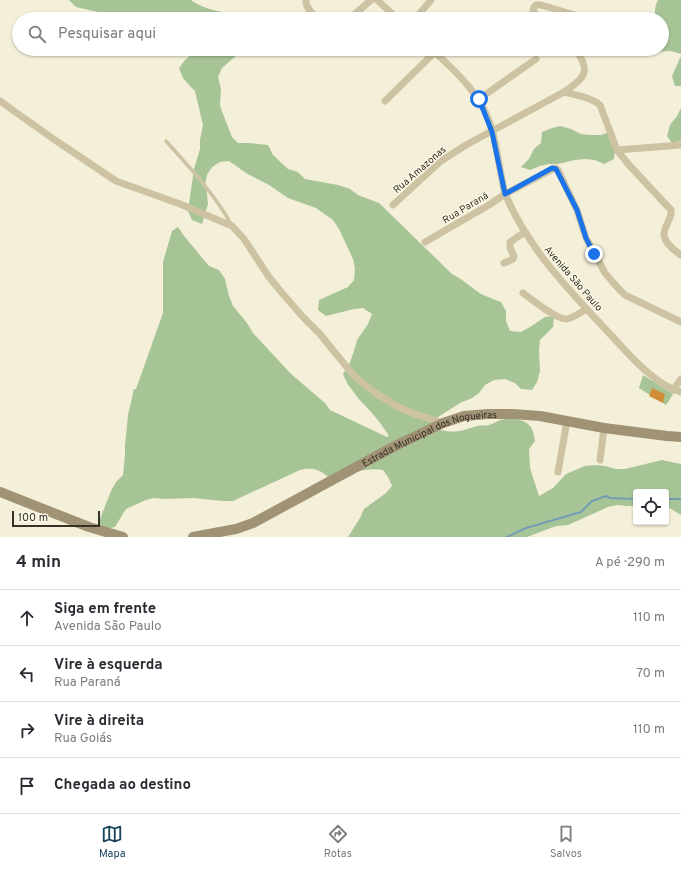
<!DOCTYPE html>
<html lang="pt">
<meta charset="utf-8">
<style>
:root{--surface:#fff;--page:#f2f2f3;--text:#2b2b33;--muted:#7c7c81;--line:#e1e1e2;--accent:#17425c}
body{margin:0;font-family:Overpass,sans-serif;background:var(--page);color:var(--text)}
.controls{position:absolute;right:12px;bottom:12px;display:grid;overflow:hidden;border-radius:4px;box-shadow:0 1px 3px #0004}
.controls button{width:36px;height:36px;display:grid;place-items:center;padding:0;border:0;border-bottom:1px solid var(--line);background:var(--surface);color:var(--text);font:20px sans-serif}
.scale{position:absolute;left:12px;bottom:10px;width:88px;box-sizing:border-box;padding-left:4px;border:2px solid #373026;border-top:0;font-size:11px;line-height:14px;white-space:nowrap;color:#373026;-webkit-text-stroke:3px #fbf8e5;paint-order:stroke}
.stop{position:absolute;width:12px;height:12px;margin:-9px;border:3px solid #1a73e8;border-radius:50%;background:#fff}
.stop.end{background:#1a73e8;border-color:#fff;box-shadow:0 1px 4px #0008}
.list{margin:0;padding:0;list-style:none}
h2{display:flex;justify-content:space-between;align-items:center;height:52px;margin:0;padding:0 16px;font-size:17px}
h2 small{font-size:13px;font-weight:400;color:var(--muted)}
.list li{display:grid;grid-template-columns:26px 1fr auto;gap:12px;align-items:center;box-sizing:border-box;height:56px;padding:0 16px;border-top:1px solid var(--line)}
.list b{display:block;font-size:15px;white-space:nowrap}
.list p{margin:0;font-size:13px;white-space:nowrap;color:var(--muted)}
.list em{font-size:13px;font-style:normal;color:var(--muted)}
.icon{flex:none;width:22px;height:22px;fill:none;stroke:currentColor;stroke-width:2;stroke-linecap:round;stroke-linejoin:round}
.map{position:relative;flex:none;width:681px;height:537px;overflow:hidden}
.search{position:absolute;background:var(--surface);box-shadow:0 1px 3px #0004;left:12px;right:12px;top:12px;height:44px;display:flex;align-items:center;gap:10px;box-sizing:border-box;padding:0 14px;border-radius:22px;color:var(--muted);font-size:15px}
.sheet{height:276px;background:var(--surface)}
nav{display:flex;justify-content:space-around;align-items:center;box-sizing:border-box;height:56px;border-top:1px solid var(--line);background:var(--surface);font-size:11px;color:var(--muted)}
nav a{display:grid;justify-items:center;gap:2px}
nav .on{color:var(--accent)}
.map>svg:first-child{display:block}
.green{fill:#a7c497}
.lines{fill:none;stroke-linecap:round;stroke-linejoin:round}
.stream{stroke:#749db3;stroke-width:2}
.building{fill:#d18d38}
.lane{stroke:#cdc3a3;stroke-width:3.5}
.street{stroke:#cdc3a3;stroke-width:7}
.secondary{stroke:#a09274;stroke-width:10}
.route{stroke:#1a73e8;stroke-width:5}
.labels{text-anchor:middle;stroke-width:3;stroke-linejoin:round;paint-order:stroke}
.street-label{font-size:10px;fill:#373026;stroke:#fbf8e5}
</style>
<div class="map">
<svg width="681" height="537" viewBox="0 0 681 537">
<rect width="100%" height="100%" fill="#f4efd8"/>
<g class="green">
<path d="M69,0H191C201,7 211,10 223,12L228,19H144L129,14L107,12H98L76,7Z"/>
<path d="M658,0H681V54L671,51L652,52L635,56L625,53L630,49H662V19H656C654,12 655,6 658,0Z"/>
<path d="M193,49H241L237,55L222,68L218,77L221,89L220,105L221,109L232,137L238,143H248L268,145L273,155L288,169L298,172L305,179L338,185L350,189L358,195L379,203L452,274C462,279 471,287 481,294C487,297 494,299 501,302L506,311V321L510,331L521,332L530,327L545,317L554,316L553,327L540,340L539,350L540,371L537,382L532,390L521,389L515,383L505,379L494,380L485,385L479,393L472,398L460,403L435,419L437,429C455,434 460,431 477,426C481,425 485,426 489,425C493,424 497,421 501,420C509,418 521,418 528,424C533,428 534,435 535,441L529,449L530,468L539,496L553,488L566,474L585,466L595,465L605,466L616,469H625L662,460L681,464V515L666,506V492H636V506H627L617,505L608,507L568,525L556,526L527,537H348L360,518L364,509L386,493L392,486L388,477L383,470C363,467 351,474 334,482C322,471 316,466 300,470L233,501H223L193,498L164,499L154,498L146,500L126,509L121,517L115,527L107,529L97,530L100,519L111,491L116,482L123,475L125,455V446L128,415L134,389H136L163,313V262L172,231L178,227L184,236L209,266L219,270L225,279L229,296L233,306L247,323L253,333L291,374L325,403L330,410L387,437L389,436L381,424L372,413L358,398L347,383L343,374L349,365L354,351L357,340L368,324L372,314L363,308L354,309L326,316L318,310L319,300L348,287L354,280L355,268L353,259L339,229L333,220L316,208L288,198L269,185L246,173L229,161L220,162L212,167L207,175L205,185L207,194L208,204L202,224L192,220L188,211L194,169L200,149V140L203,125L195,91L189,85L183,78L179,68L185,60L192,54Z"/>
<polygon points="681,56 681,86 675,86 672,76"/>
<polygon points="681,108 681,141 672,143 667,136 670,125 677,116"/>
<polygon points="560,126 571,129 581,134 591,135 601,135 612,131 615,149 614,159 604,164 595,160 585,159 575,160 558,164 549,164 540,166 530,170 521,167 529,159 534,149 541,143 542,132 552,128"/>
<polygon points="643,375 673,394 666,405 639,388"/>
</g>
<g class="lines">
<g class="stream">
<polyline points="666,499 681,499"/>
<polyline points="507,537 526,528 581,512 592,501 606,496 610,498 636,499"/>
</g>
</g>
<polygon class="building" points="652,388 665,394 663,403 649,396"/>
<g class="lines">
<path class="lane" d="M166,141C189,167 214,193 231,224"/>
<g class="street">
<path d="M306,0C305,8 313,14 319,19"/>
<polyline points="377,0 398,19"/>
<polyline points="349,19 371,0"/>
<polyline points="415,19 431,0"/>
<polyline points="541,19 535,13 533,10 534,7 536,5 541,5 582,17"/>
<path d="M431,49C458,73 484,97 493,133C496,147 499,161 501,175C503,182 503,189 506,196C530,251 569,290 609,333C628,353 654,385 681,392"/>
<path d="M564,92C575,95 591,97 600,105L617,150L629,165L671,210C672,215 670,218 668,222C666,226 664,231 664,235C665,244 675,251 681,255"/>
<polyline points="479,99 536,59"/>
<polyline points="0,101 52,138 116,181 180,204 232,226 244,239 269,277 282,293 303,317 319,333 355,377 377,394 396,406 415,414 443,423"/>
<polyline points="385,101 435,52"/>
<polyline points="617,150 681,145"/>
<path d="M393,205L441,161L466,145L564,92C585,78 592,71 575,49"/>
<polyline points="425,242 489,205 505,194 555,168 558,170 577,210 586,238 605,273 617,287 625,295 681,322"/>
<polyline points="504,263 513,259 514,256 510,248 510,242 525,232"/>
<path d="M523,293C531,299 557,320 567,319C573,318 581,312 587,309"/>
<polyline points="673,390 681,379"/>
<polyline points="600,460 604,428"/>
<polyline points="558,472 567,421"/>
</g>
<g class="secondary">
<polyline points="0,492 89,527 123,537"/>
<path id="s1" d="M193,537L236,529L253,523L395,446L443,423L464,416L488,414H513L540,416L604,428L667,436L681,437"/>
</g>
</g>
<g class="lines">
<polyline class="route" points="479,99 492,132 505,194 552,168 556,169 577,210 586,238 594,254"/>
</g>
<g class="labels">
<g class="street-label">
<text transform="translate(419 169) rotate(-41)" y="4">Rua Amazonas</text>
<text transform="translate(465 207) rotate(-31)" y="4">Rua Paraná</text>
<text transform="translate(574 278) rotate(49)" y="4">Avenida São Paulo</text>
<text dy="4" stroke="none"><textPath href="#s1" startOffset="259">Estrada Municipal dos Nogueiras</textPath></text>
</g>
</g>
</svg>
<div class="controls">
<button><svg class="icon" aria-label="locate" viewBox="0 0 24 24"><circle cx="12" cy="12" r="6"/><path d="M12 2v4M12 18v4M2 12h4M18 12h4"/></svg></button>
</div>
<div class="scale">100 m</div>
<div class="stop" style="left:479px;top:99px"></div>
<div class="stop end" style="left:594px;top:254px"></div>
<div class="search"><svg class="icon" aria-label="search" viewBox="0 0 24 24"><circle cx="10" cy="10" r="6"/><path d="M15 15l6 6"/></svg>Pesquisar aqui</div>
</div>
<section class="sheet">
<h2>4 min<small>A pé · 290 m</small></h2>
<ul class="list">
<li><svg class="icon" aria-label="ahead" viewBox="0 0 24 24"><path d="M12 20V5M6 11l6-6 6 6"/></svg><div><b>Siga em frente</b><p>Avenida São Paulo</p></div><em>110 m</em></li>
<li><svg class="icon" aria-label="left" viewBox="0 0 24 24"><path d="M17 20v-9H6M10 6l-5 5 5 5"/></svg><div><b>Vire à esquerda</b><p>Rua Paraná</p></div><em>70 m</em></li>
<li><svg class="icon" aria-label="right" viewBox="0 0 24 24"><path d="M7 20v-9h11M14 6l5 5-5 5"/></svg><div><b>Vire à direita</b><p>Rua Goiás</p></div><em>110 m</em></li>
<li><svg class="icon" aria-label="arrive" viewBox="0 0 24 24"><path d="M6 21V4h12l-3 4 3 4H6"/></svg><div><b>Chegada ao destino</b></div></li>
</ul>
</section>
<nav>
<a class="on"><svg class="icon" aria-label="map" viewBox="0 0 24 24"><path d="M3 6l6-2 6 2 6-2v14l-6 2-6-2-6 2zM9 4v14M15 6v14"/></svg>Mapa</a>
<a><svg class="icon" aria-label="directions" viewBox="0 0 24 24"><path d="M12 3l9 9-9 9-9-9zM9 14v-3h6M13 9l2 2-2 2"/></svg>Rotas</a>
<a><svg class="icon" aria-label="saved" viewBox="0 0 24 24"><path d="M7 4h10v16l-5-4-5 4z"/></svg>Salvos</a>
</nav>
